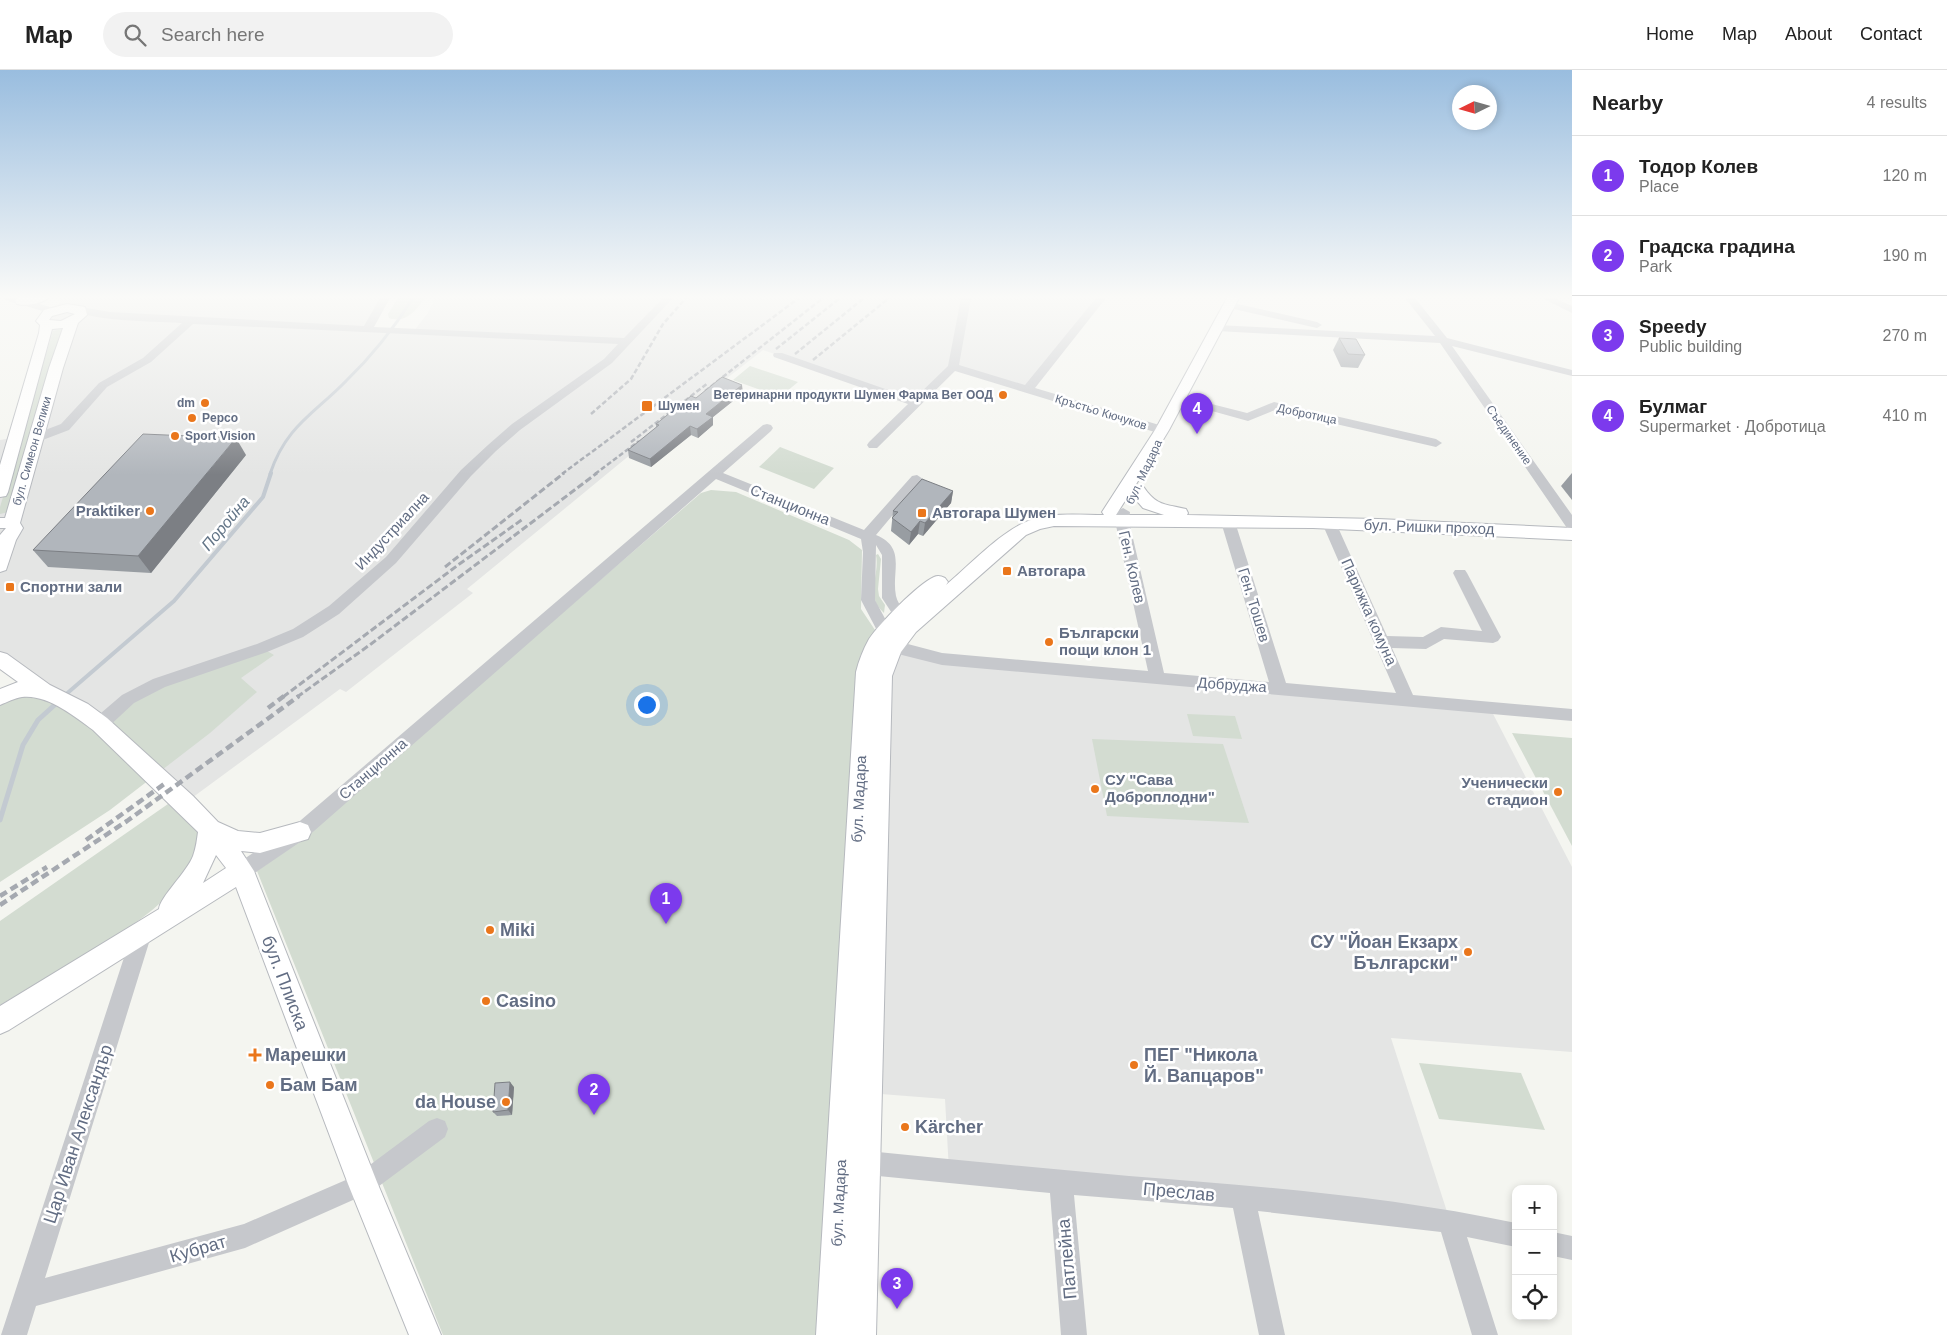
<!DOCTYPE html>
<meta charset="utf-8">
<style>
:root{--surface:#fff;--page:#f2f2f2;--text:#222;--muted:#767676;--line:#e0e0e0;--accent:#7c3aed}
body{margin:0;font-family:Arial,sans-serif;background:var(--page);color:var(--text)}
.controls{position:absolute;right:15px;bottom:15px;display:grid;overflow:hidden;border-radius:10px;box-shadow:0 2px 8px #0003}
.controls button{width:45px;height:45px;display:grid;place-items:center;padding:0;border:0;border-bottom:1px solid var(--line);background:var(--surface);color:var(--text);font:25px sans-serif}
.compass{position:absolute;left:1452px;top:15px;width:45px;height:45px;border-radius:50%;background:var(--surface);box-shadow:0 2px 8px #0003;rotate:265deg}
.you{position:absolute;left:646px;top:634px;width:18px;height:18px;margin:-12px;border:4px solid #fff;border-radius:50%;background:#1a73e8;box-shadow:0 0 0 8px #1a73e833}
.badge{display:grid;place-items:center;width:32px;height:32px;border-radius:50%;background:var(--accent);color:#fff;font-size:16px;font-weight:700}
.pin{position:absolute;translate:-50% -41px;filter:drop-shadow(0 1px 2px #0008)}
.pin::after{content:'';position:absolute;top:26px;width:18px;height:15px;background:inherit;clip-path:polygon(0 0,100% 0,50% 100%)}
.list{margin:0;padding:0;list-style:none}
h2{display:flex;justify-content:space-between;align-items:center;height:65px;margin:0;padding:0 20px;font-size:21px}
h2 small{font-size:16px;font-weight:400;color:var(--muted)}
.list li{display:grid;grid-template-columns:32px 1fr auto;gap:15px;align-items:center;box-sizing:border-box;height:80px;padding:0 20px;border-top:1px solid var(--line)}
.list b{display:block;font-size:19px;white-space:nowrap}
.list p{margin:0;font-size:16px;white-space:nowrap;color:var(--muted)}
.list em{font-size:16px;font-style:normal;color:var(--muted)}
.icon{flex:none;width:28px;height:28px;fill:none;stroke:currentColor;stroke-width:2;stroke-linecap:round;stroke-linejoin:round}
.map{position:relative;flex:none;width:1572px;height:1265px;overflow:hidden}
header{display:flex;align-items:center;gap:30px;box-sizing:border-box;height:70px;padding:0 25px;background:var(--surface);border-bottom:1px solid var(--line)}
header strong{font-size:24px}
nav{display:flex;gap:28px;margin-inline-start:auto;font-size:18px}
.search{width:350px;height:45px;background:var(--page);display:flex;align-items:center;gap:12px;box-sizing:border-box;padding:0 18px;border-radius:28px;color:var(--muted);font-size:19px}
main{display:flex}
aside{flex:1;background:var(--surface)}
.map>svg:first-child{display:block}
.built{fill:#e4e5e4}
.green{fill:#d3dcd1}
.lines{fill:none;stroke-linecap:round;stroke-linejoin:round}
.stream-far2{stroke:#c3cad1;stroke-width:3}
.stream-far1{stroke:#c3cad1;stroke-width:4}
.stream{stroke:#c3cad1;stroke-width:5}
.major-casing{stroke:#b6b9be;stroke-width:2}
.minor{fill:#c6c8cc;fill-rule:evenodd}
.major{fill:#fff;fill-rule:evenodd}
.rail-far2{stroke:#a5a9b0;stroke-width:2.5;stroke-dasharray:5 2.5;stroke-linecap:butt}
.rail-far1{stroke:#a5a9b0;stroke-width:3;stroke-dasharray:7 3;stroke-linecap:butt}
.rail{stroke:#a5a9b0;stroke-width:4.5;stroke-dasharray:8 4.5;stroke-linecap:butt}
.wall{fill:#989da2}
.shaded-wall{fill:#7c7f84}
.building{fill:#b1b6bc;stroke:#7c7f84}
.poi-dot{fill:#ea761b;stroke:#fff;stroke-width:2}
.labels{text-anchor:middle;stroke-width:5;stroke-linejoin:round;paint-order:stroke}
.far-poi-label{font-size:12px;font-weight:bold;fill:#626d83;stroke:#fff;text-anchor:start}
.far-street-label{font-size:12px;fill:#626d83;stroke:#fff}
.street-label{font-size:15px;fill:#626d83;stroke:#fff}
.poi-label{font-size:15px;font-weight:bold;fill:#626d83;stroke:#fff;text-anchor:start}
.water-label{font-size:16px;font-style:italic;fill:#637587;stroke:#fff}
.near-poi-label{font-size:18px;font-weight:bold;fill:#626d83;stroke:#fff;text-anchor:start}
.near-street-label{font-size:18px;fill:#626d83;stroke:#fff}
</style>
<header>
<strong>Map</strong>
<div class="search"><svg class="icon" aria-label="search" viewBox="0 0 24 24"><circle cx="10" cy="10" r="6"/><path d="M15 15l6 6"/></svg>Search here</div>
<nav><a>Home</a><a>Map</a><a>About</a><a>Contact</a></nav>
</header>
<main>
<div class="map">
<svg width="1572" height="1265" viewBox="0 0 1572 1265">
<rect width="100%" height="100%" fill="#f4f5f0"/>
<g class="built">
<polygon points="62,228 385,228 368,260 413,262 428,243 435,228 1101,228 1027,320 953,297 915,333 763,280 653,366 467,519 473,523 346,622 340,619 185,733 0,589 0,370 17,367 46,254"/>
<polygon points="894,574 917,584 1490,638 1572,797 1572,982 1391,968 1450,1151 949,1101 945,1029 868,1023"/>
</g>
<g class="green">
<path d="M398,228H425C416,240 406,254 389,248L388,244Z"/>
<polygon points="62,259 9,442 0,444 0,437 53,261"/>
<polygon points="750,296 798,312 780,327 733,310"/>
<polygon points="780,377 834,398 814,419 759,397"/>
<polygon points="711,420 736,422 849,470 862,480 861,539 875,560 860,586 819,1265 443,1265 257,801 287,780 701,423"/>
<path d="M878,484L881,489L878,519L879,526L885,535L884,543C864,525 880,507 876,485Z"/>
<polygon points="262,578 274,585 241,608 257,622 210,663 110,740 0,812 0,627 21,619 100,654 128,629"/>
<polygon points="1187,644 1235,646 1242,669 1193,666"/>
<polygon points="1512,663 1572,668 1572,776"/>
<polygon points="1092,669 1223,674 1249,753 1107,746"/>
<path d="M168,734L199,763C189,826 136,853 86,884C57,901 29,918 0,935V851Z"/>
<polygon points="1419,993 1521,1003 1545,1060 1439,1049"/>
</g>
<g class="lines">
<path class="stream-far2" d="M270,404C286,356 314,344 346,311C372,286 394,258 413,228"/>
<polyline class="stream-far1" points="64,626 174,531 263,427 271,403"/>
<polyline class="stream" points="0,750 23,675 38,650 59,631"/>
<g class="major-casing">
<g id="major">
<path d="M17,228H48C42,234 25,236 17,234L15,231Z"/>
<path d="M1227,228H1239L1169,360L1135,416H1143C1156,436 1165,434 1186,439L1188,443L1187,445L1378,449L1572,458V470L1313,458L1054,456L1040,459L1026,465L916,562L901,582L892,606L876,1265H816L856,602C859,590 863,580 869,569C880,553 917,515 934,507C938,505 941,506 945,508L948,512L946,515C969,496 1003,459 1031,450C1054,442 1080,445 1104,445L1102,442L1155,360ZM1130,423L1143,438L1164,445H1116Z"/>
<path d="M67,234L85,237L87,245L78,253L63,298L20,453L23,458L16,470L6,500L0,502V465L6,458H0V448H5L49,298L63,258L52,259L8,422L6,426L0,427V395L39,263L40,255L36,251L44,240ZM67,242L75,244L61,251L49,250L52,246Z"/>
<path d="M0,582L7,584L50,615L88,634L107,648L193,726L218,752L238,761L260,763L300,752L308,755L311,762L308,769L260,783L241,781L254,801L377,1112L441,1265H409L348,1114L236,817L9,960L0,964V936L159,839C160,827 187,802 193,786C196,778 197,769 198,762L93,660C74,646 47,624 22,627C15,628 7,632 0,635V619L18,612L0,599ZM216,785L226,798L203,813Z"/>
</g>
</g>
<g class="minor">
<polygon points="4,228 19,228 57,239 58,241 53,244 5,230"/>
<path d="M380,228H390L374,257L624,268L663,228H673L612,293L520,360L496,381L471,406L396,493L339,544L303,567L267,582L165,617L134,633L106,659L100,661L94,659L92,654L94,649L122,625L153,609L257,574L293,559L329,536L386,487L461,400L488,375L512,354L604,289L618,274L193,254L151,292L107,317L69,360L40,371H32L30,368L32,365L61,354L99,313L143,288L182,253C162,252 88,251 76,240L81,237L110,242L364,256Z"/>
<polygon points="961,228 971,228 959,295 1025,315 1096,228 1106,228 1035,318 1166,357 1168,360 1162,364 1158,363 955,301 877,378 869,378 867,375 869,372 908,334 774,287 773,285 774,283 782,283 914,329 948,296"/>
<polygon points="1405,228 1415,228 1447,268 1572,300 1572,306 1452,276 1572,445 1572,459 1567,458 1440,273 1217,261 1212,258 1217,255 1435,266"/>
<polygon points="1542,228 1554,228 1572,236 1572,243"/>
<polygon points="1229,232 1317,252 1322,255 1317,258 1225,237 1225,233"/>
<polygon points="1180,326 1247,343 1274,332 1436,369 1442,373 1436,377 1275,340 1248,351 1176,331 1174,329 1176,327"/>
<path d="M767,354L771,355L773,358L771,361L723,403L864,460L912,406L917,405L923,409L876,465C907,478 891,501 896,526C898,536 910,547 916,556L913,560L908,561L903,560L882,528V485L876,475L875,530L889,556L896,567L904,573L942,583L1148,601L1115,451L1116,442L1123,438L1130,442L1129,451L1164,603L1269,612L1221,452L1223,449H1233L1235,452L1286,613L1396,623L1322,453L1324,450H1334L1336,453L1387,566L1423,567L1441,557L1482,561L1453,503L1455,500H1465L1467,503L1501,567L1498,571L1493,573L1444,569L1426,579L1392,578L1413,625L1572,639V651L942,595L898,584L889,578L882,570L861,530L863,482L861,469L716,409L306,768L249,807L242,809L235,807L233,801L235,795L294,756L763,355Z"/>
<polygon points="142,854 149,856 152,863 45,1208 244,1154 355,1106 429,1051 437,1048 445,1051 448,1059 445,1067 371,1122 245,1178 36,1236 27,1265 1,1265 132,863 135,856"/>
<path d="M858,1080C948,1089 1039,1098 1129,1106C1258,1116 1389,1126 1516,1153V1177L1467,1167L1498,1265H1472L1441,1162L1258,1141L1285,1265H1259L1233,1138L1074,1125L1087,1265H1061L1050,1123L858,1104L850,1100L846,1092L850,1084Z"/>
<polygon points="1553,1162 1572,1166 1572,1190 1553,1186"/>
</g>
<use href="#major" class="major"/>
<g class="rail-far2">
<polyline points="776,279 840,228"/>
<polyline points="795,284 864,228"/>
<polyline points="813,290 889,228"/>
<polyline points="705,321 823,228"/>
<polyline points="591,344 631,309 663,254 686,228"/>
<polyline points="631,372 708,313"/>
<polyline points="562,404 799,228"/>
<polyline points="595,404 639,371"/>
</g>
<g class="rail-far1">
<polyline points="445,497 564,403"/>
<polyline points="283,627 458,495 523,449"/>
<polyline points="297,627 371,574 597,403"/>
</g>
<g class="rail">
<polyline points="268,638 284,626"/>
<polyline points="86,770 167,712"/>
<polyline points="0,826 47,797"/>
<polyline points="0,835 127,751 299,626"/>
</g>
</g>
<g class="wall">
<polygon points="1339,268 1365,285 1358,298 1341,297 1333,280"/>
<polygon points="743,323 713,347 713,355 698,368 691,365 651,397 629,388 628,380 656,358 656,354 696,328"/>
<polygon points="246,385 151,503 48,497 33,480"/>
<polygon points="1572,403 1572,430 1561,416"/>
<polygon points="953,421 951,433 923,466 918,464 909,475 891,461 893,441"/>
<polygon points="514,1017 512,1045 497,1046 493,1042"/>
</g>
<g class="shaded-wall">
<polygon points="742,315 743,323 713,347 713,355 698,368 697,359 706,344"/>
<polygon points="690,356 691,365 651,397 650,389"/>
<polygon points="236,368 246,385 151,503 138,486"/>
<polygon points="953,421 951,433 923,466 925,453"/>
<polygon points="920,451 918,464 909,475 911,462"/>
<polygon points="510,1012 514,1017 512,1045 508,1040"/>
</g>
<g class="building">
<polygon points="1339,268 1356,269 1365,285 1348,284"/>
<polygon points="722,307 742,315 706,344 713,347 697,359 690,356 650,389 628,380 659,355 656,354 691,326 696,328"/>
<polygon points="143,364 236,368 138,486 33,480"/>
<polygon points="922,409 953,421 925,453 920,451 911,462 892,448 898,442 893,441"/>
<polygon points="510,1012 508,1040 493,1042 495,1013"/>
</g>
<linearGradient id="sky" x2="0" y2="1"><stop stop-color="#99bddf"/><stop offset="0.56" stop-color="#fafaf8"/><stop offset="1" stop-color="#fafaf8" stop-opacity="0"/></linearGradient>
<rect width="1572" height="405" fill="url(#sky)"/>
<g class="poi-dot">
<circle cx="1003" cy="325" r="5"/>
<circle cx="205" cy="333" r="5"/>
<rect x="641" y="330" width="12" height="12" rx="2.5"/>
<circle cx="192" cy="348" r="5"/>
<circle cx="175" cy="366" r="5"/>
<circle cx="150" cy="441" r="5"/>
<rect x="917" y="438" width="10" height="10" rx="2.5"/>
<rect x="1002" y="496" width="10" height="10" rx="2.5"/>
<rect x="5" y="512" width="10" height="10" rx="2.5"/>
<circle cx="1049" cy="572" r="5"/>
<circle cx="1095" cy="719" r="5"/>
<circle cx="1558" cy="722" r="5"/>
<circle cx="490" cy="860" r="5"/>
<circle cx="1468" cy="882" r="5"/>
<circle cx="486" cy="931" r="5"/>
<path d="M252.5 977.5h5v5h5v5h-5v5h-5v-5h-5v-5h5z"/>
<circle cx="1134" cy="995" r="5"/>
<circle cx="270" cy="1015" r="5"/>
<circle cx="506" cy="1032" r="5"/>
<circle cx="905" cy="1057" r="5"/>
</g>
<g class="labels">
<g class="far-poi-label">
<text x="993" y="329" text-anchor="end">Ветеринарни продукти Шумен Фарма Вет ООД</text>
<text x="195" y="337" text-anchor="end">dm</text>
<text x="658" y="340">Шумен</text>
<text x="202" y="352">Pepco</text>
<text x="185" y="370">Sport Vision</text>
</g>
<g class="far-street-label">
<text transform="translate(1101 342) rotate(17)" y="4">Кръстьо Кючуков</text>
<text transform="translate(1307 344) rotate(12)" y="4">Добротица</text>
<text transform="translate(1509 365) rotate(55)" y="4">Съединение</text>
<text transform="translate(32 381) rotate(-74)" y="4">бул. Симеон Велики</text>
<text transform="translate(1144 402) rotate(-65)" y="4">бул. Мадара</text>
</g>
<g class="street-label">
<text transform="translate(790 435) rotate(22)" y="5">Станционна</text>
<text transform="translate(1429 457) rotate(2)" y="5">бул. Ришки проход</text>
<text transform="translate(392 461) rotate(-47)" y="5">Индустриална</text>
<text transform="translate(1132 497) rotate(77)" y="5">Ген. Колев</text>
<text transform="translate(1254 535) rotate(73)" y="5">Ген. Тошев</text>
<text transform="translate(1369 542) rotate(66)" y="5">Парижка комуна</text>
<text transform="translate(1232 615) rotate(4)" y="5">Добруджа</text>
<text transform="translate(373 699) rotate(-41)" y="5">Станционна</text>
<text transform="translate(859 729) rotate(-87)" y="5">бул. Мадара</text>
<text transform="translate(839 1133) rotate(-87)" y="5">бул. Мадара</text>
</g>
<g class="poi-label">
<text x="140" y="446" text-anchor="end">Praktiker</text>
<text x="932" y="448">Автогара Шумен</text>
<text x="1017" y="506">Автогара</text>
<text x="20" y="522">Спортни зали</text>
<text x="1059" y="568">Български<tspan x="1059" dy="17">пощи клон 1</tspan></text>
<text x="1105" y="715">СУ "Сава<tspan x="1105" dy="17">Доброплодни"</tspan></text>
<text x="1548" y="718" text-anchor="end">Ученически<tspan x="1548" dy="17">стадион</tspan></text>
</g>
<g class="water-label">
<text transform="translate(225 453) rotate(-50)" y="6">Поройна</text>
</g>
<g class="near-poi-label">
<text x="500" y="866">Miki</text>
<text x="1458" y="878" text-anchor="end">СУ "Йоан Екзарх<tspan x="1458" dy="21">Български"</tspan></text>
<text x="496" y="937">Casino</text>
<text x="265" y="991">Марешки</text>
<text x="1144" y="991">ПЕГ "Никола<tspan x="1144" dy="21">Й. Вапцаров"</tspan></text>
<text x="280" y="1021">Бам Бам</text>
<text x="496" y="1038" text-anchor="end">da House</text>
<text x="915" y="1063">Kärcher</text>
</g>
<g class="near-street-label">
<text transform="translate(285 913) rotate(69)" y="6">бул. Плиска</text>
<text transform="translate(78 1064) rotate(-72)" y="6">Цар Иван Александър</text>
<text transform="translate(1179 1122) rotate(5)" y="6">Преслав</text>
<text transform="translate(198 1179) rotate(-16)" y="6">Кубрат</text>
<text transform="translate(1067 1189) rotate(-95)" y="6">Патлейна</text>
</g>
</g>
</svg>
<div class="controls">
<button>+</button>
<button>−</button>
<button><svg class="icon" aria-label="locate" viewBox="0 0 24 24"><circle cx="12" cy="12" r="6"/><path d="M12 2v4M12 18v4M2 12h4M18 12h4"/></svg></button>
</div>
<svg class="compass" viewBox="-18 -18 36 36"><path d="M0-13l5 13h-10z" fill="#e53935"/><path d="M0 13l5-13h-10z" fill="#767676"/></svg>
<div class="you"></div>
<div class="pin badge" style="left:666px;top:854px">1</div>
<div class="pin badge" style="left:594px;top:1045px">2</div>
<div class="pin badge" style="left:897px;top:1239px">3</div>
<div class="pin badge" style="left:1197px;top:364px">4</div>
</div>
<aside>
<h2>Nearby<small>4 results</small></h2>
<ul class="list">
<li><span class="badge">1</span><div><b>Тодор Колев</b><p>Place</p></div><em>120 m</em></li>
<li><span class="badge">2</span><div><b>Градска градина</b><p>Park</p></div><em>190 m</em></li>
<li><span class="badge">3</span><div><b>Speedy</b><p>Public building</p></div><em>270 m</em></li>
<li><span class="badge">4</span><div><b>Булмаг</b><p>Supermarket · Добротица</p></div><em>410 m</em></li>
</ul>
</aside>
</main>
